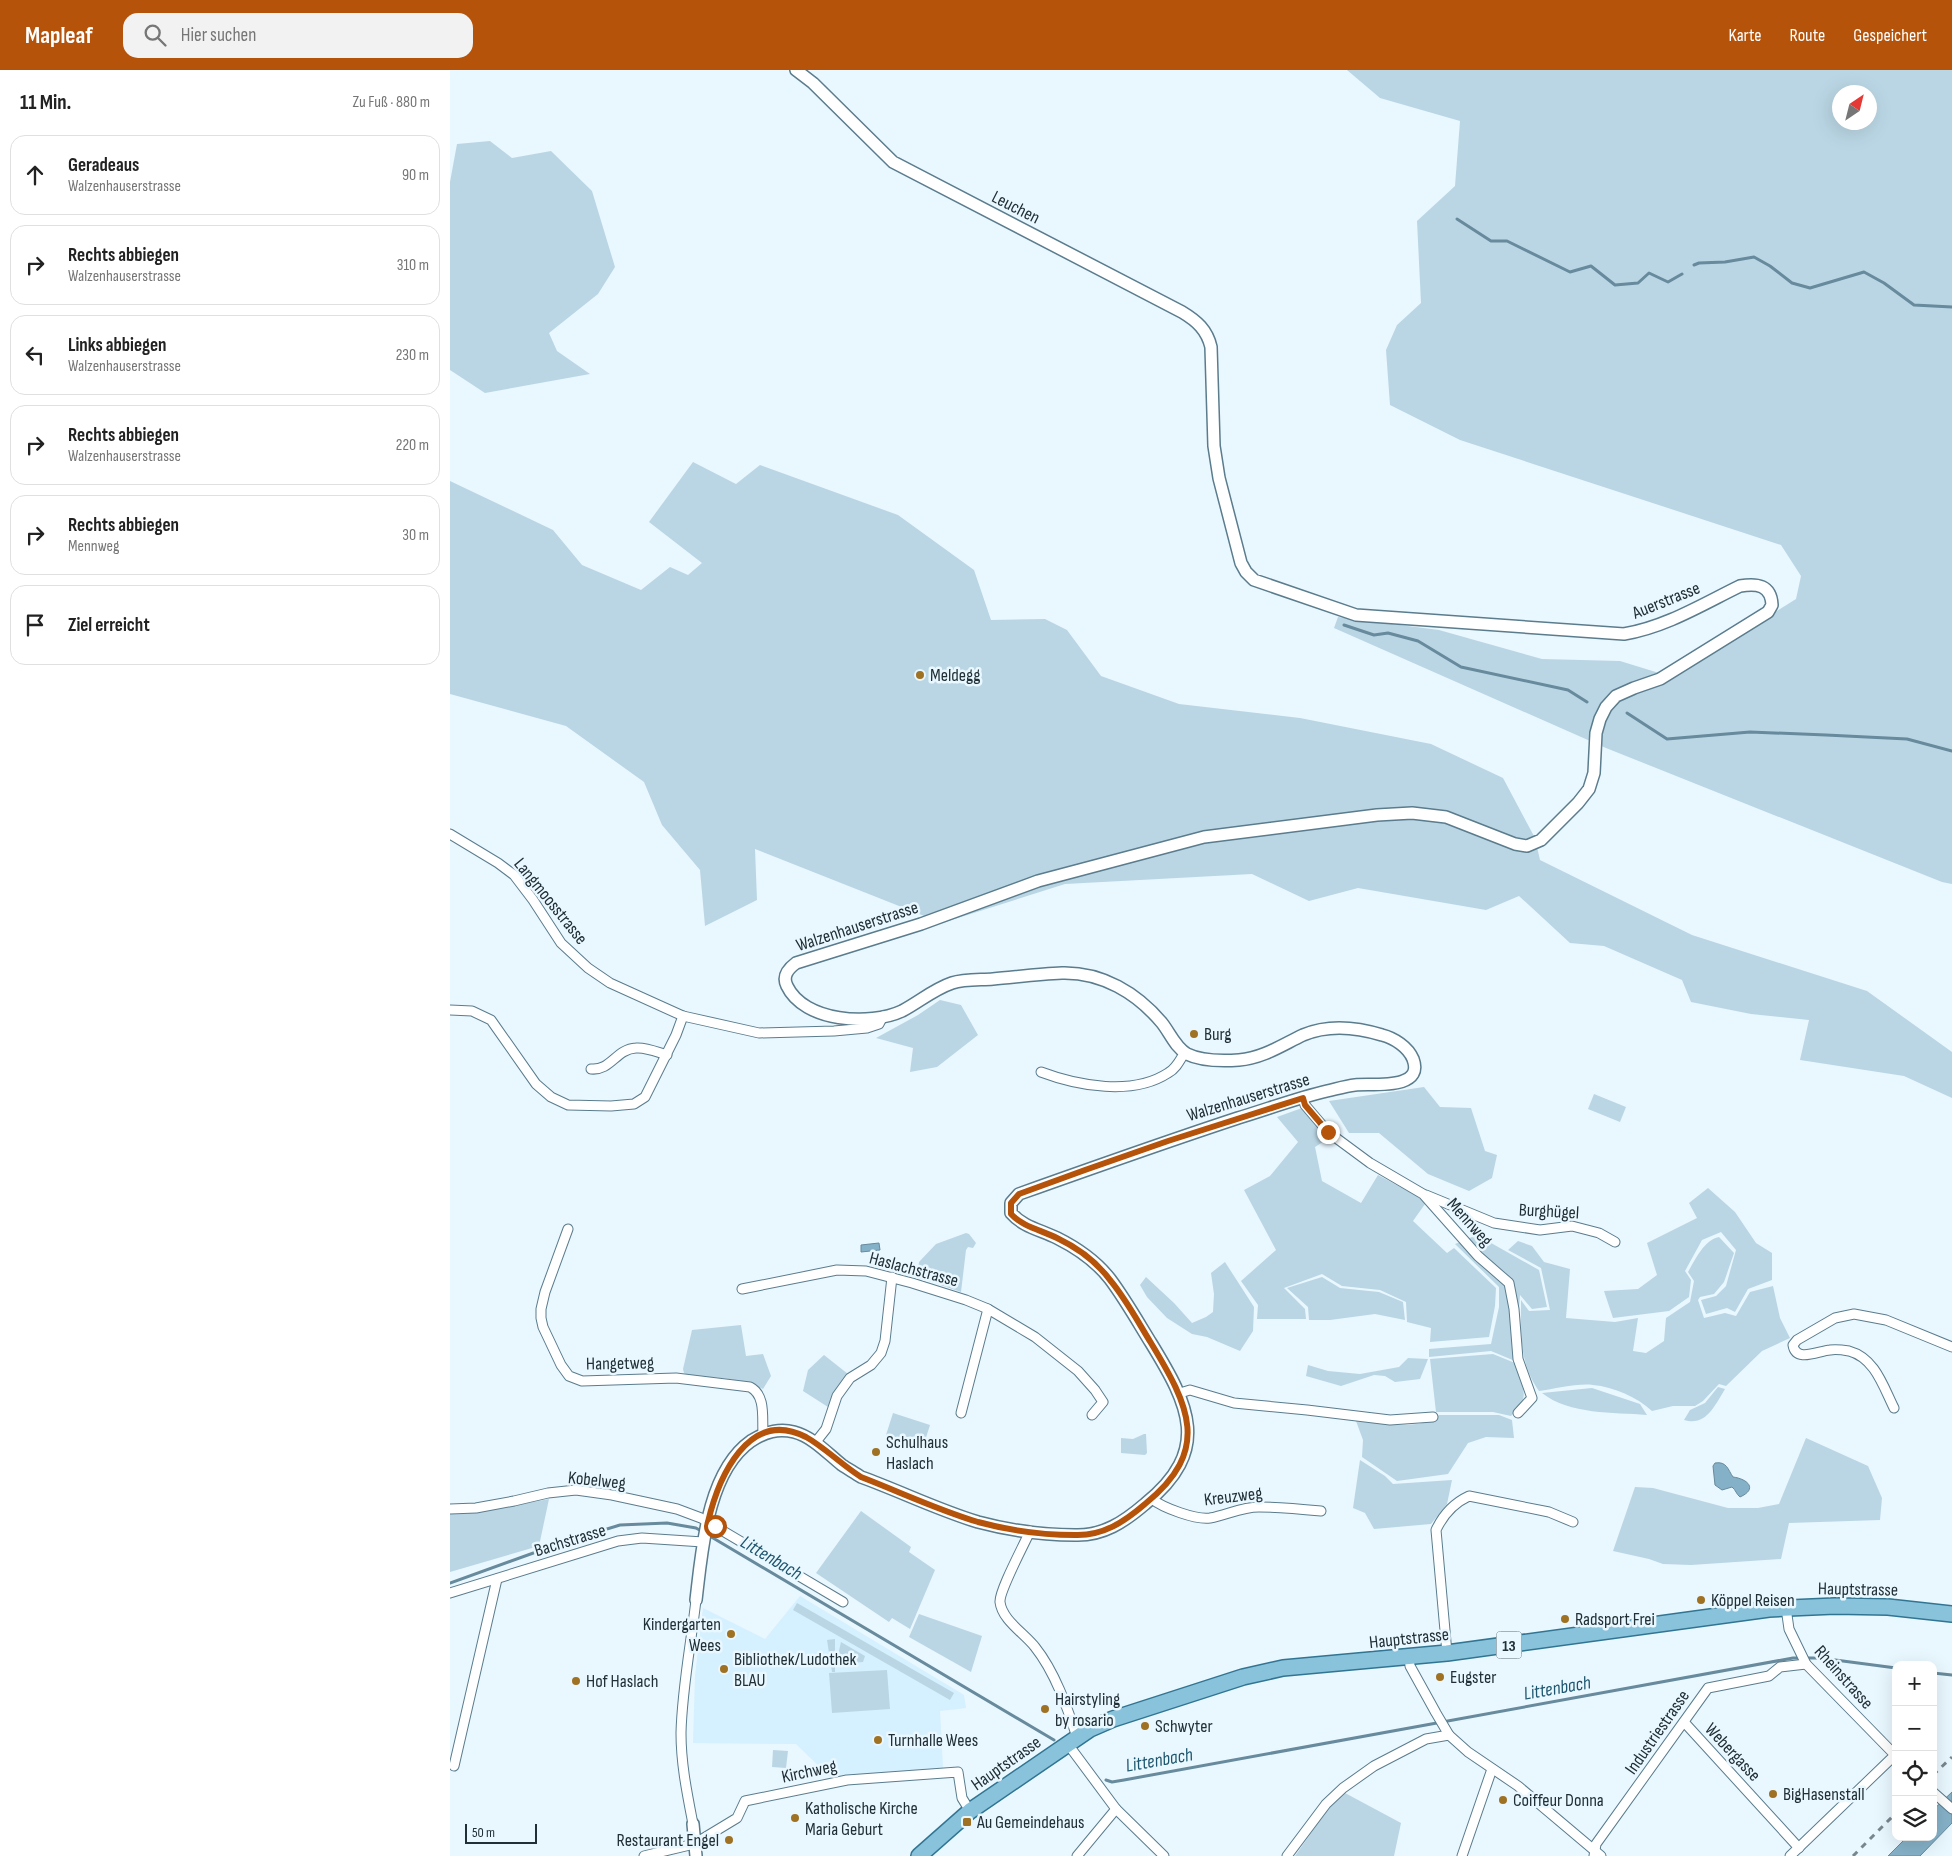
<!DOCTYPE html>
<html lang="de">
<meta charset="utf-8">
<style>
:root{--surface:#fff;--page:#f2f2f2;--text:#222;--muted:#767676;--line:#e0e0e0;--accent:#b45309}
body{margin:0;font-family:"Sofia Sans Condensed",sans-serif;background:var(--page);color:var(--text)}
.controls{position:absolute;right:15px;bottom:15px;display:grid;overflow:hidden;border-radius:10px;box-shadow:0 5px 20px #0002}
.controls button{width:45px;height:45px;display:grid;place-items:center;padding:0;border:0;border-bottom:1px solid var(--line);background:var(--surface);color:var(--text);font:25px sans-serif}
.compass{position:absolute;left:1382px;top:15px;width:45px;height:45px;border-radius:50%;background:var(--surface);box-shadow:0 5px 20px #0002;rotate:35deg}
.scale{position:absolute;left:15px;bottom:12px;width:72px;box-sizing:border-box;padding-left:5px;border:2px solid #212f36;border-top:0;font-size:14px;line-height:18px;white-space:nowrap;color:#212f36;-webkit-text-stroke:4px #e9f7ff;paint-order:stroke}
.stop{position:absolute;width:15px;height:15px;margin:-11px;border:4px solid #b45309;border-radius:50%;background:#fff}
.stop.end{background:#b45309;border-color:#fff;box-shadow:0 1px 5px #0008}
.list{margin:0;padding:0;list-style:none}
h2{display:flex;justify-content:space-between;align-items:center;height:65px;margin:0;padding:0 20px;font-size:21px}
h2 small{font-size:16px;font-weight:400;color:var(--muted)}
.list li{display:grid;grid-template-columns:32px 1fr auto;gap:15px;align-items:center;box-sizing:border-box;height:80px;margin:0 10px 10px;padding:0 10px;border:1px solid var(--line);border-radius:15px}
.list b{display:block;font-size:19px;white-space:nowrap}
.list p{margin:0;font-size:16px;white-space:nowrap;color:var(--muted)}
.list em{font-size:16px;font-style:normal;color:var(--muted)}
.icon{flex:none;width:28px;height:28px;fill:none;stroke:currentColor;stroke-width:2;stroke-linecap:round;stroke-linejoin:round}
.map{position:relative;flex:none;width:1502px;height:1786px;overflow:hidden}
header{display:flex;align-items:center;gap:30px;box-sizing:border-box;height:70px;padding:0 25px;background:var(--accent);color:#fff}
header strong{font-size:24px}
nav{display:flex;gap:28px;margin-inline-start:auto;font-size:18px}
.search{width:350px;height:45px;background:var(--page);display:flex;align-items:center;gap:12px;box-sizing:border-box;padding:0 18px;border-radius:15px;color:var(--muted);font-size:19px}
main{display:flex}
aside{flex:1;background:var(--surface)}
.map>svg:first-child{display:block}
.built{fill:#d5f0fe}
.green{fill:#bad6e4;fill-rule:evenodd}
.water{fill:#85b1c8;stroke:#678a9c}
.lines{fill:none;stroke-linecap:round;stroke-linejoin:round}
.stream{stroke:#678a9c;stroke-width:3}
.minor-casing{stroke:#5a7c8d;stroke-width:11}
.tertiary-casing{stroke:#5a7c8d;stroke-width:14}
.primary-casing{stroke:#317592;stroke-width:18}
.minor{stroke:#fff;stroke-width:9}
.tertiary{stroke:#fff;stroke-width:11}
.primary{stroke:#89c2db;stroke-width:15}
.rail{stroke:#78868d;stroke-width:3;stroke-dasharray:6 6;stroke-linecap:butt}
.route{stroke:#b45309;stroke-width:6}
.poi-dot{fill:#9f7123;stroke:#e9f7ff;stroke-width:2}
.labels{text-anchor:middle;stroke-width:5;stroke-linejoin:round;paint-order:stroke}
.shield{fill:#e9f7ff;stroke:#5d6b72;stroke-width:1}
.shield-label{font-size:16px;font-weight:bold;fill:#212f36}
.street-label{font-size:18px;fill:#212f36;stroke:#e9f7ff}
.poi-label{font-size:18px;fill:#212f36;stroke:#e9f7ff;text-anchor:start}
.water-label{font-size:19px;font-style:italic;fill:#1e566e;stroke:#e9f7ff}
</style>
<header>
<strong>Mapleaf</strong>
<div class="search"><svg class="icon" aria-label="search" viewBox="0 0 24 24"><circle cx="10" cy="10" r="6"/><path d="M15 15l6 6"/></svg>Hier suchen</div>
<nav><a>Karte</a><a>Route</a><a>Gespeichert</a></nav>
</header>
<main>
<aside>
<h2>11 Min.<small>Zu Fuß · 880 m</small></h2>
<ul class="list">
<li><svg class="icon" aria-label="ahead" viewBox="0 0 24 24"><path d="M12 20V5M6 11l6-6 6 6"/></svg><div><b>Geradeaus</b><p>Walzenhauserstrasse</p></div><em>90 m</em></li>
<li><svg class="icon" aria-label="right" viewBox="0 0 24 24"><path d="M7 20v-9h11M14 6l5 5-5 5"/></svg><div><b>Rechts abbiegen</b><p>Walzenhauserstrasse</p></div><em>310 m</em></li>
<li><svg class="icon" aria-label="left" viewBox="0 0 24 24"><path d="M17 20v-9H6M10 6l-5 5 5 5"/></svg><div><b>Links abbiegen</b><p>Walzenhauserstrasse</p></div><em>230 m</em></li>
<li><svg class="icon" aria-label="right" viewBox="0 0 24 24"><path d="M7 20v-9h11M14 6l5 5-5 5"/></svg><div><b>Rechts abbiegen</b><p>Walzenhauserstrasse</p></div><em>220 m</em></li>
<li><svg class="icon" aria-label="right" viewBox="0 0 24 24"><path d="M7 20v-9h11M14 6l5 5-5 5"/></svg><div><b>Rechts abbiegen</b><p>Mennweg</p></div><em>30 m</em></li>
<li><svg class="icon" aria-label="arrive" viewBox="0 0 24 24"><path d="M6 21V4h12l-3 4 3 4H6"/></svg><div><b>Ziel erreicht</b></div></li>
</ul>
</aside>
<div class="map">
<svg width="1502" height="1786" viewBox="0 0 1502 1786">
<rect width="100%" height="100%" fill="#e9f7ff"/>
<polygon class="built" points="350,1526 514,1625 516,1638 490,1641 493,1698 380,1707 346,1674 243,1673 245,1606 253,1538 315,1569"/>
<g class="green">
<path d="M897,0H1502V814L1492,812L1156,678L884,558L888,547L989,560L1092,589L1170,591L1222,607L1346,529L1351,506L1331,475L1010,370L940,335L936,280L947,255L971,233L967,151L1005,116L1010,51L930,28ZM1390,22H1420V52H1390Z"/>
<polygon points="40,71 62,88 101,81 142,121 165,197 148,224 99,263 107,281 140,304 35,323 0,300 0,112 7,74"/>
<polygon points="243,392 286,414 310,395 448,445 524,500 541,550 595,549 617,560 651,606 729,634 850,648 981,674 1053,708 1085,768 1090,790 1242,865 1417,921 1502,982 1502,1028 1454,1006 1350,990 1359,950 1301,944 1241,932 1232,910 1154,876 1120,873 1069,826 1036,840 908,818 859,831 802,804 615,814 492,853 305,779 307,830 255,856 250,800 212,755 194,712 116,656 0,624 0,411 103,460 132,495 191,520 220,497 238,505 252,493 199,452"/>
<polygon points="490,930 511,935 528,965 487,997 460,1002 463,978 426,968 468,945"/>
<polygon points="974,1017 990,1037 1021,1038 1035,1081 1047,1085 1042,1108 1019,1121 978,1104 929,1063 899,1063 879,1031"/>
<polygon points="1144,1024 1176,1037 1170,1052 1138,1039"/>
<polygon points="852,1038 879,1068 865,1077 872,1111 911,1133 928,1105 967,1126 975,1134 963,1151 997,1183 1004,1178 1046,1218 1045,1236 1039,1267 980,1272 981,1258 957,1252 956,1232 930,1220 892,1216 872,1204 834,1218 855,1239 856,1249 807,1249 808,1235 791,1211 826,1180 794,1120 820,1106 848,1072 827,1047"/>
<polygon points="1258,1118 1285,1142 1306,1173 1322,1183 1322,1210 1298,1219 1285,1242 1277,1238 1256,1244 1251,1230 1266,1226 1276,1216 1286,1180 1271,1162 1252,1170 1235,1201 1241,1210 1239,1227 1219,1241 1163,1248 1154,1221 1188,1219 1207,1205 1197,1173 1247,1148 1239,1133"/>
<polygon points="516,1163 519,1164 526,1173 523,1178 518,1177 516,1180 511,1222 467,1207 469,1192 486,1174"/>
<polygon points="1027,1165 1089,1200 1097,1237 1082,1239 1070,1225 1065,1291 1041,1281 979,1287 979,1279 1041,1274 1049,1237 1049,1217 1005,1174"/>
<path d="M1269,1167L1284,1183L1274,1212L1264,1224L1250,1227L1248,1230L1254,1248L1275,1243L1286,1246L1300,1222L1323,1216L1330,1248L1340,1268L1312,1281L1276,1316L1269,1314L1253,1331L1245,1336H1223L1202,1341C1187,1327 1164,1317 1143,1315C1128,1313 1105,1319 1089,1321C1069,1293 1071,1263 1071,1230L1079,1241L1100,1240L1091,1198L1058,1180L1068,1171L1082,1176L1094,1192L1120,1199L1116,1248L1165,1252L1188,1248L1183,1281L1196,1283L1214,1271L1216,1248L1240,1232L1244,1211L1238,1202C1245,1190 1254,1170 1269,1167Z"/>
<polygon points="775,1192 804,1237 803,1261 790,1281 757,1267 742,1264 717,1248 697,1227 690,1215 696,1207 724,1233 742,1253 756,1247 763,1242 764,1224 761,1203"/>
<polygon points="872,1207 890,1218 929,1222 953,1232 955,1250 925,1244 880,1250 859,1250 858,1237 837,1218"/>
<path d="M291,1255L296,1286L313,1284L321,1306L313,1319C291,1307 264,1308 240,1306L234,1303L233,1299L242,1260Z"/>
<path d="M1043,1284L1065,1293C1071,1317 1083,1326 1061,1346L1043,1342H986L980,1289Z"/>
<polygon points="374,1285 398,1304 387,1318 378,1337 353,1321 358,1300"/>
<polygon points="958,1288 978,1289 970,1309 945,1312 935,1306 924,1305 891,1316 856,1306 858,1295 878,1301 910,1304 949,1297"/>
<path d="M1268,1317L1275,1319C1265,1335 1256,1357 1234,1350L1240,1340L1255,1333Z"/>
<path d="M1142,1318L1190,1334L1197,1345C1163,1342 1120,1345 1092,1323Z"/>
<polygon points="443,1343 480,1355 473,1377 436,1365"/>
<path d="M989,1345H1049L1062,1350L1064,1368L1036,1367L1018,1373L998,1404L947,1411L912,1387L913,1370L906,1351C927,1353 974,1361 989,1345Z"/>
<polygon points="694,1364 696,1364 697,1383 695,1385 671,1383 671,1368 683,1369"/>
<polygon points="1356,1368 1418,1396 1432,1428 1430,1450 1339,1453 1331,1489 1241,1495 1213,1494 1199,1489 1163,1481 1185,1417 1203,1418 1278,1438 1308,1438 1329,1434"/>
<polygon points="910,1390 935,1406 943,1414 1002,1410 997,1434 981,1454 924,1459 915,1443 903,1438"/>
<polygon points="99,1429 89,1476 0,1502 0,1442 30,1442"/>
<polygon points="411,1441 461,1477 459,1482 485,1500 460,1559 442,1548 439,1552 366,1503"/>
<polygon points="347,1533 504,1623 500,1630 343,1540"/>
<polygon points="469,1544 532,1566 521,1602 459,1567"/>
<polygon points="385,1569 385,1602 382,1602 377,1570"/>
<polygon points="391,1572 415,1586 413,1592 386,1594"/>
<polygon points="437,1600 440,1639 382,1643 379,1603"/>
<polygon points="323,1680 338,1681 336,1698 322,1697"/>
<polygon points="895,1723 951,1753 944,1786 845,1786 880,1736"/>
</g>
<g class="water">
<polygon points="429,1173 430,1180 411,1182 411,1175"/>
<path d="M1265,1393C1277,1391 1278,1400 1283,1407C1298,1409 1308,1419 1290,1427C1286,1424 1286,1420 1282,1417L1272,1420L1265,1415L1263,1396Z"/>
<polygon points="1502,1722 1502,1753 1470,1786 1438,1786 1457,1767 1483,1767 1483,1740"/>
</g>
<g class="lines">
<g class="stream">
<polyline points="1007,149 1041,171 1057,171 1120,202 1141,196 1165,215 1188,213 1199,203 1218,212 1232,204"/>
<polyline points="1244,195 1249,193 1275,192 1304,187 1320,196 1342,213 1360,218 1414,202 1434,213 1464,235 1502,237"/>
<polyline points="894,555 924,565 938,563 968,571 1011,597 1118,620 1137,632"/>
<polyline points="1177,643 1217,669 1300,662 1376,665 1457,669 1502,681"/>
<polyline points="258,1465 604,1670"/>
<polyline points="0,1513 114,1472 170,1455 217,1453 246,1458 253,1462"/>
<polyline points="1483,1603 1502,1605"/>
<polyline points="656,1710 662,1712 674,1710 1343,1588 1370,1588 1446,1598"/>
</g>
<g class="minor-casing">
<g id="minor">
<polyline points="0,764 48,793 64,805 83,830 111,873 138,898 160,913 233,946 309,963 384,961 417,958 429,954 433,946"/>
<polyline points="0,940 22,941 41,950 86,1014 101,1027 118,1035 161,1036 184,1034 195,1027 226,965 233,946"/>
<path d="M141,999C161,1001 166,979 186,978C196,977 207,982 217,985"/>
<path d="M591,1002C628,1016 683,1026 718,1003C726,999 730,990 735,982"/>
<polyline points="853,1028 855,1035 878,1062 920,1093 973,1124 1028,1186 1059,1213 1064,1239 1068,1289 1082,1328 1068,1343"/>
<polyline points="976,1125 1044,1153 1090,1160 1122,1156 1149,1163 1165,1172"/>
<path d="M118,1159L95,1222L91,1239V1248L93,1257L111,1295L119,1306L132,1311L226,1308L300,1317C316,1325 312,1348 313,1363"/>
<polyline points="292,1219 387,1200 416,1201 462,1213 516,1230 538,1239 585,1267 628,1301 645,1320 653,1332 642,1345"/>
<polyline points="730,1323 740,1320 784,1333 857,1340 940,1350 983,1347"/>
<path d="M1444,1338C1433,1316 1425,1288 1399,1281C1393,1280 1386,1279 1380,1280C1368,1281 1346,1293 1343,1275L1347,1270L1385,1248L1404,1244L1436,1250L1502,1277"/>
<polyline points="511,1343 538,1239"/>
<polyline points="365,1373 376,1359 387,1326 400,1308 421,1295 431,1283 435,1271 442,1207"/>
<path d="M702,1429C713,1438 746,1450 760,1448C777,1445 791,1437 809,1437C829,1437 850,1439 871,1441"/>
<polyline points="0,1439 26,1438 64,1431 98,1423 126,1420 162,1425 227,1439 251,1448 393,1532"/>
<path d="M580,1461C574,1475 549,1521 550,1532C552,1550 574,1563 585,1577C605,1602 617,1637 627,1667"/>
<polyline points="0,1523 168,1471 192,1468 253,1472"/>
<polyline points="1336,1538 1339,1559 1356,1594 1446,1686"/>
<path d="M997,1583L986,1460C993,1445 1004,1433 1019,1426L1099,1442L1123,1452"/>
<polyline points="959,1587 960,1596 986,1643 999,1665 1018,1682 1068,1716 1151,1786"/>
<polyline points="1234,1652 1349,1778"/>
<polyline points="617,1673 666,1739 714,1786"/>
<polyline points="4,1696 47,1509"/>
<polyline points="1483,1722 1502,1739"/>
<path d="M243,1754C237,1723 231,1694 231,1663C232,1619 241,1574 246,1530"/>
<polyline points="194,1786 244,1774 287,1748 295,1731 397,1710 508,1702 512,1728 520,1741"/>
<polyline points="627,1786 666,1739"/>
<polyline points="837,1786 876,1734 893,1718 924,1696 976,1669 999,1665"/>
<polyline points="1012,1786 1042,1699"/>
<polyline points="1144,1786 1146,1774 1258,1618 1319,1606 1330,1597 1356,1594"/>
<polyline points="1340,1786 1445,1685"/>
</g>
</g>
<g class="tertiary-casing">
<g id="tertiary">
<path d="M246,1530C252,1480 257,1402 301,1371C315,1362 328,1358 344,1362C363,1367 377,1383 392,1395C398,1399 405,1403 411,1407C450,1421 488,1440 528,1452C558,1460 593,1465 625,1465C653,1466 674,1452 695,1434C762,1380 739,1335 701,1273C688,1252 675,1229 660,1209C646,1191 627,1178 607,1168C591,1160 573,1157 561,1143V1133L569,1124C642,1098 715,1072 788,1048C818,1039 847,1028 877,1021C886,1019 896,1016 905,1015C920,1013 975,1021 963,989C958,977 944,968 932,965C906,957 879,954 853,965C832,975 813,988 789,990C774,991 751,991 737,984C725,977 720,963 712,953C687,923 652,902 612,903C589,904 566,907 543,909C530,910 514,909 502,913C484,919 469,932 452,941C420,956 354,952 337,916C332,906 338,899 346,893L471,854L588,811L754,767L927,745L962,743L996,747L1065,774L1077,776L1091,770L1128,733L1139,719L1144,703L1146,663L1150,649L1156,637L1166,626L1184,618L1210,609L1318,542L1322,535C1321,515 1307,513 1290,516C1253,534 1216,557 1174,564L906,545L804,510L796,502L791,493L769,408L764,376L761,277C757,260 747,251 732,242L443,92L363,13L346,0"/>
<polyline points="243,1754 246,1786"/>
</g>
</g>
<g class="primary-casing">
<polyline id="primary" points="469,1786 520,1741 640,1659 663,1649 793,1607 833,1598 997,1583 1319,1539 1385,1536 1438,1537 1502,1544"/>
</g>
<use href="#minor" class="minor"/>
<use href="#tertiary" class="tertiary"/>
<use href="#primary" class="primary"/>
<g class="rail">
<polyline points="1483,1705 1502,1687"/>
<polyline points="1403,1786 1446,1743"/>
</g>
</g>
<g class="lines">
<path class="route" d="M265,1456L258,1452C268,1409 298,1337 356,1367C374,1377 392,1395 411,1407C450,1422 488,1440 528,1452C558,1460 593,1465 625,1465C653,1466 674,1452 695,1434C762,1380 739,1336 701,1273C688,1252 676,1229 660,1210C646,1191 628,1178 607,1168C591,1160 573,1157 561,1144V1133L569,1124L635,1100L718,1071L853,1028L855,1035L878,1062"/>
</g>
<g class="poi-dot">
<circle cx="470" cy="605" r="5"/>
<circle cx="744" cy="964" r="5"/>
<circle cx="426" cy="1382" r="5"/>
<circle cx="1251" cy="1530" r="5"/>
<circle cx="1115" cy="1549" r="5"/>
<circle cx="281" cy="1564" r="5"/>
<circle cx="274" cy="1599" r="5"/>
<circle cx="990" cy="1607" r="5"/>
<circle cx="126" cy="1611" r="5"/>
<circle cx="595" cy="1639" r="5"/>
<circle cx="695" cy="1656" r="5"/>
<circle cx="428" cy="1670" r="5"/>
<circle cx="1323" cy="1724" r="5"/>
<circle cx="1053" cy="1730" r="5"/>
<circle cx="345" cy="1748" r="5"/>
<rect x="512" y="1747" width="10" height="10" rx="2.5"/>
<circle cx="279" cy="1770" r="5"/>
</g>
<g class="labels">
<rect class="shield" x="1046.5" y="1561.5" width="25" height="27" rx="4"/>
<g class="shield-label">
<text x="1059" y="1581">13</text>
</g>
<g class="street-label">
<text transform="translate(566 137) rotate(27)" y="6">Leuchen</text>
<text transform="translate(1216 530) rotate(-22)" y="6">Auerstrasse</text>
<text transform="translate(101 831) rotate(51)" y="6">Langmoosstrasse</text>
<text transform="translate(407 856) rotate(-18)" y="6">Walzenhauserstrasse</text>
<text transform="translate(798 1027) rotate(-17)" y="6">Walzenhauserstrasse</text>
<text transform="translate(1099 1141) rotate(3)" y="6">Burghügel</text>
<text transform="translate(1020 1152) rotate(48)" y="6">Mennweg</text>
<text transform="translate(464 1199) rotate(15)" y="6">Haslachstrasse</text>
<text transform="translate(170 1293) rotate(-1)" y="6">Hangetweg</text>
<text transform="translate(147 1410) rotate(6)" y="6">Kobelweg</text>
<text transform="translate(783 1426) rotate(-7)" y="6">Kreuzweg</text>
<text transform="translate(120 1470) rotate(-17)" y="6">Bachstrasse</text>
<text transform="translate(1408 1519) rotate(1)" y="6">Hauptstrasse</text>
<text transform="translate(959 1568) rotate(-6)" y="6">Hauptstrasse</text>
<text transform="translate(1394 1607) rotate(48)" y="6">Rheinstrasse</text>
<text transform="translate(1207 1662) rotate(-55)" y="6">Industriestrasse</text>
<text transform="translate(1283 1682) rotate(47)" y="6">Webergasse</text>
<text transform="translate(556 1693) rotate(-35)" y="6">Hauptstrasse</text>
<text transform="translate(359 1701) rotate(-12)" y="6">Kirchweg</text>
</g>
<g class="poi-label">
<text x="480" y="611">Meldegg</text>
<text x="754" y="970">Burg</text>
<text x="436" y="1378">Schulhaus<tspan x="436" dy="21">Haslach</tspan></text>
<text x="1261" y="1536">Köppel Reisen</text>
<text x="1125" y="1555">Radsport Frei</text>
<text x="271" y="1560" text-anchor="end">Kindergarten<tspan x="271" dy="21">Wees</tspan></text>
<text x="284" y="1595">Bibliothek/Ludothek<tspan x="284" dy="21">BLAU</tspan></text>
<text x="1000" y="1613">Eugster</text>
<text x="136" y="1617">Hof Haslach</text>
<text x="605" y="1635">Hairstyling<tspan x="605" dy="21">by rosario</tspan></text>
<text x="705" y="1662">Schwyter</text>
<text x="438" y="1676">Turnhalle Wees</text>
<text x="1333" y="1730">BigHasenstall</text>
<text x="1063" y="1736">Coiffeur Donna</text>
<text x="355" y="1744">Katholische Kirche<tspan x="355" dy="21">Maria Geburt</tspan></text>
<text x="527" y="1758">Au Gemeindehaus</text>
<text x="269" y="1776" text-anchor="end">Restaurant Engel</text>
</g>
<g class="water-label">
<text transform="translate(322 1487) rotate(31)" y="7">Littenbach</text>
<text transform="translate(1107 1617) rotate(-10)" y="7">Littenbach</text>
<text transform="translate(709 1689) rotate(-10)" y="7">Littenbach</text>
</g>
</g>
</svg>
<div class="controls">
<button>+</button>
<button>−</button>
<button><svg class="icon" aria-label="locate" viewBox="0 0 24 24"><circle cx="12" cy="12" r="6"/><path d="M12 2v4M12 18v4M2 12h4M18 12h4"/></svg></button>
<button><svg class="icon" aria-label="layers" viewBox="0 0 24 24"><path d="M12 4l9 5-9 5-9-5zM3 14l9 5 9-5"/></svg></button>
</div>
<svg class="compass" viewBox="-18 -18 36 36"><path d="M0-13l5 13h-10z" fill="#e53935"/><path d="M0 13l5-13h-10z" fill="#767676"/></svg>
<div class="scale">50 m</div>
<div class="stop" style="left:265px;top:1456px"></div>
<div class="stop end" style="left:878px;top:1062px"></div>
</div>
</main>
